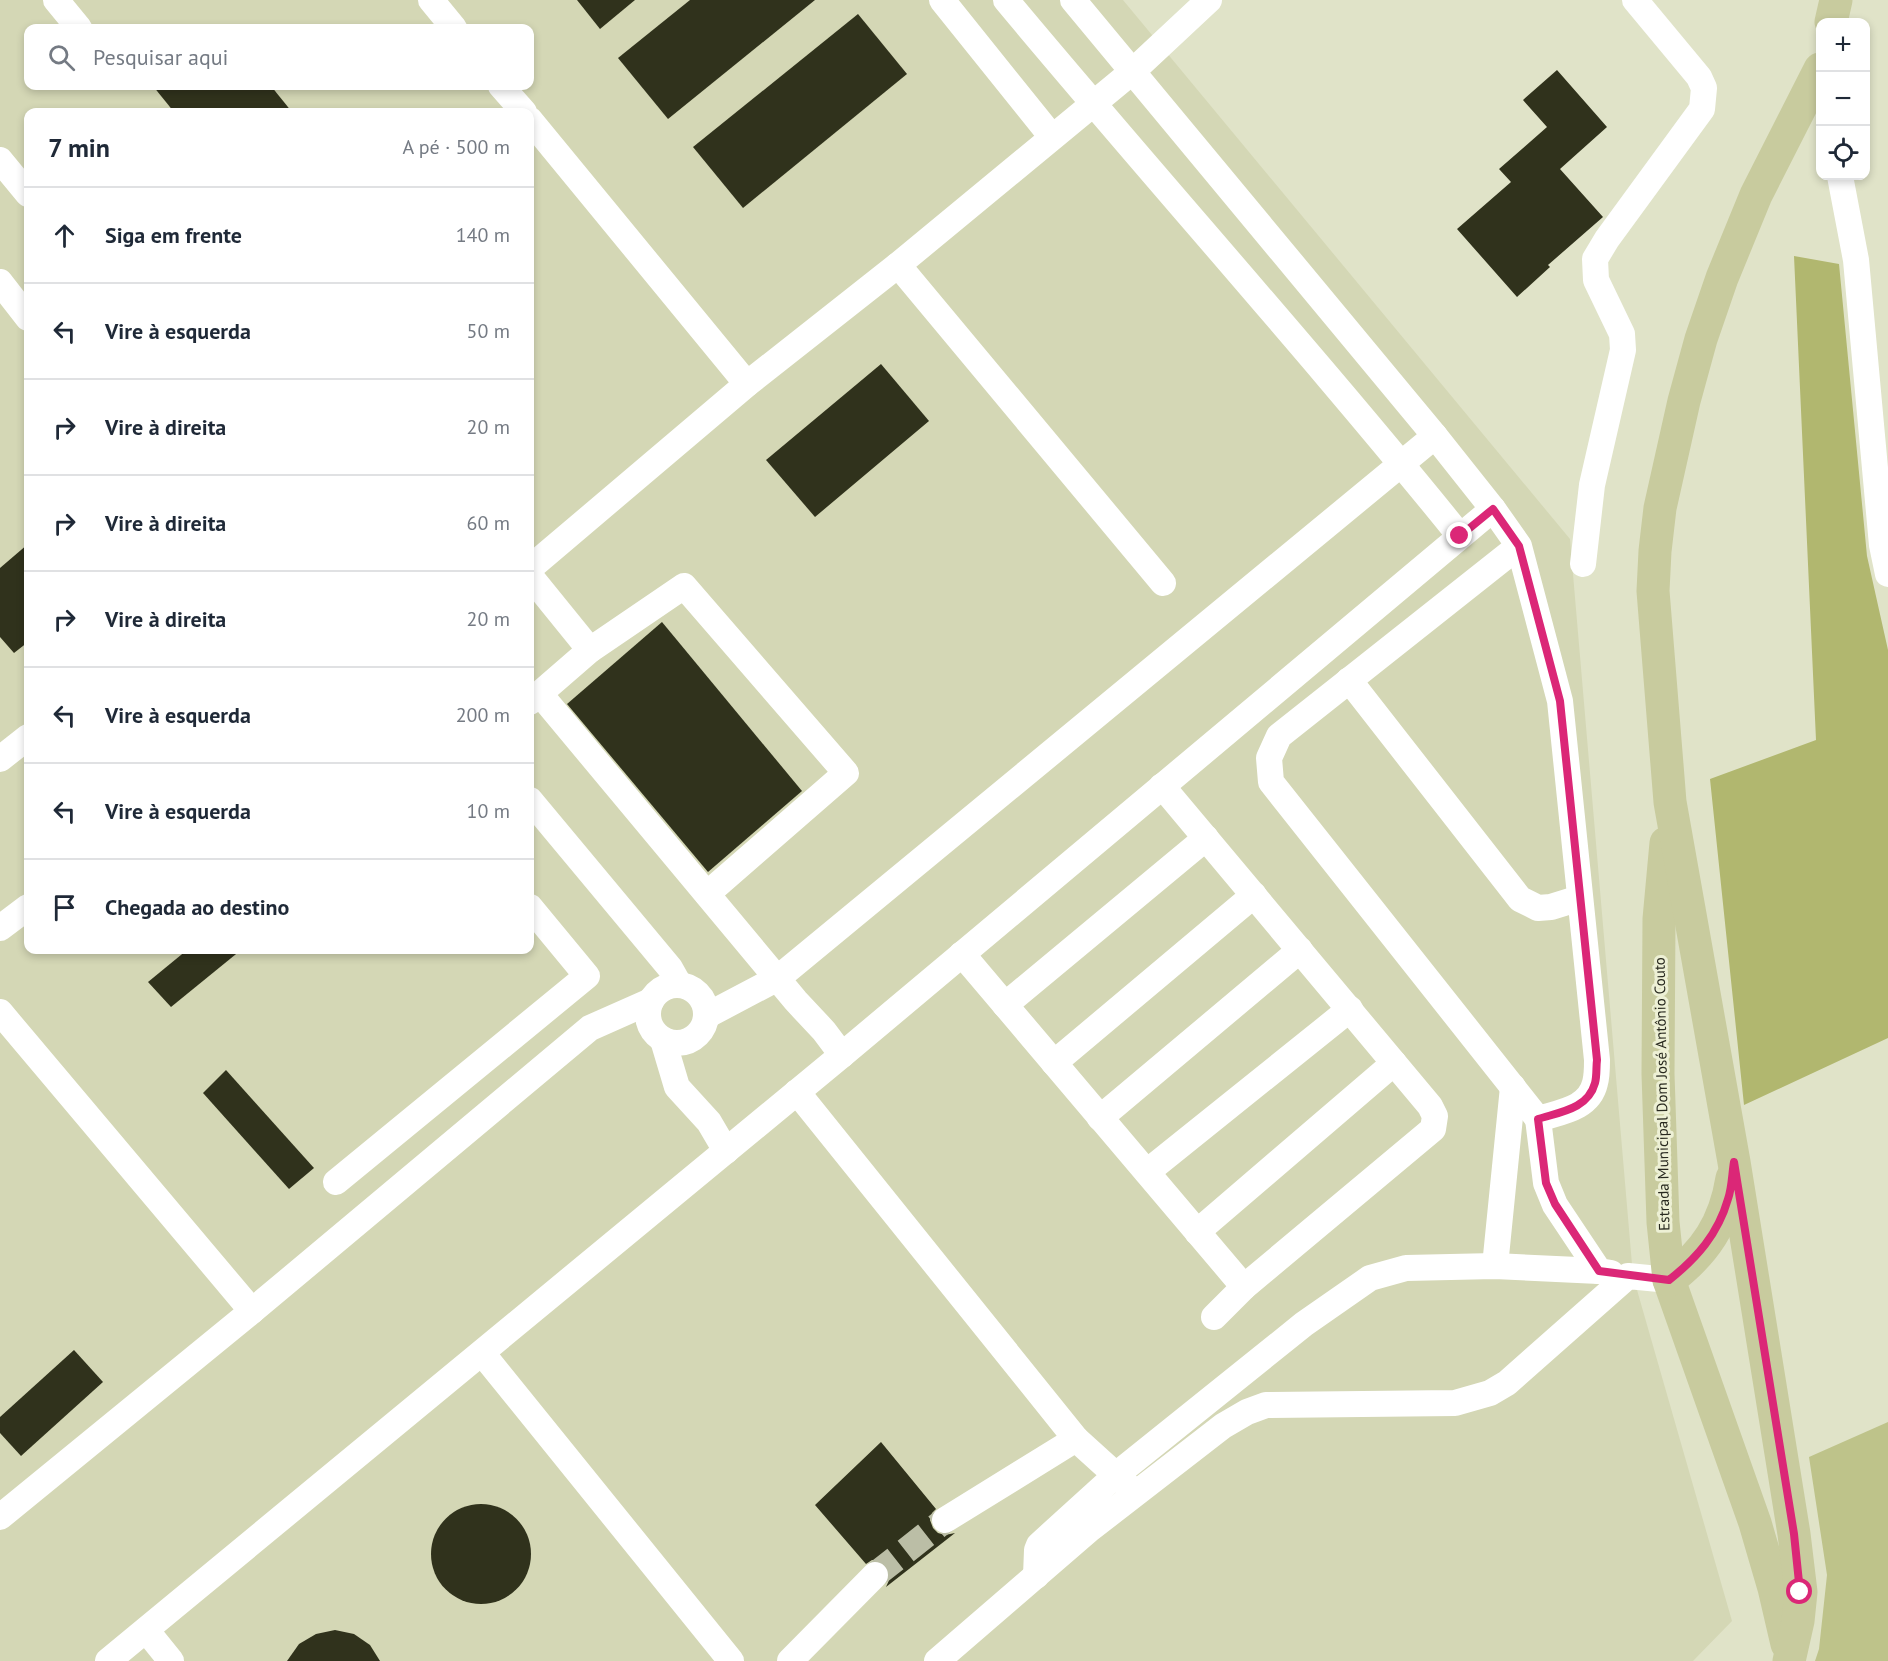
<!DOCTYPE html>
<html lang="pt">
<meta charset="utf-8">
<style>
:root{--surface:#fff;--page:#f2f2f3;--text:#1f2937;--muted:#747a83;--line:#e0e1e3}
body{margin:0;font-family:"PT Sans",sans-serif;background:var(--page);color:var(--text)}
.controls{position:absolute;right:18px;top:18px;display:grid;overflow:hidden;border-radius:12px;box-shadow:0 3px 9px #0003}
.controls button{width:54px;height:54px;display:grid;place-items:center;padding:0;border:0;border-bottom:2px solid var(--line);background:var(--surface);color:var(--text);font:30px sans-serif}
.stop{position:absolute;width:18px;height:18px;margin:-14px;border:4px solid #db2777;border-radius:50%;background:#fff}
.stop.end{background:#db2777;border-color:#fff;box-shadow:0 2px 6px #0008}
.list{margin:0;padding:0;list-style:none}
h2{display:flex;justify-content:space-between;align-items:center;height:78px;margin:0;padding:0 24px;font-size:26px}
h2 small{font-size:20px;font-weight:400;color:var(--muted)}
.list li{display:grid;grid-template-columns:39px 1fr auto;gap:18px;align-items:center;box-sizing:border-box;height:96px;padding:0 24px;border-top:2px solid var(--line)}
.list b{display:block;font-size:22px;white-space:nowrap}
.list em{font-size:20px;font-style:normal;color:var(--muted)}
.icon{flex:none;width:33px;height:33px;fill:none;stroke:currentColor;stroke-width:2;stroke-linecap:round;stroke-linejoin:round}
.map{position:relative;flex:none;width:1888px;height:1661px;overflow:hidden}
.search{position:absolute;background:var(--surface);box-shadow:0 3px 9px #0003;left:24px;top:24px;width:510px;height:66px;display:flex;align-items:center;gap:15px;box-sizing:border-box;padding:0 21px;border-radius:12px;color:var(--muted);font-size:22px}
.panel{position:absolute;background:var(--surface);box-shadow:0 3px 9px #0003;left:24px;top:108px;width:510px;height:846px;border-radius:12px}
.map>svg:first-child{display:block}
.built{fill:#d4d7b5;fill-rule:evenodd}
.green{fill:#bec38a}
.forest{fill:#b1b76f}
.building{fill:#30321c}
.lines{fill:none;stroke-linecap:round;stroke-linejoin:round}
.minor-tunnel{stroke:#bbbea6;stroke-width:26;stroke-dasharray:26 13;stroke-linecap:butt}
.minor{stroke:#fff;stroke-width:26}
.major{stroke:#c8cb9e;stroke-width:33}
.route{stroke:#db2777;stroke-width:8}
.labels{text-anchor:middle;stroke-width:6;stroke-linejoin:round;paint-order:stroke}
.street-label{font-size:15px;fill:#28291f;stroke:#edf0d5}
</style>
<div class="map">
<svg width="1888" height="1661" viewBox="0 0 1888 1661">
<rect width="100%" height="100%" fill="#e0e3c8"/>
<path class="built" d="M0,0H1123L1570,539L1633,1276L1732,1621L1693,1661H0ZM28,28H530V86H28ZM28,112H530V950H28Z"/>
<polygon class="green" points="1888,1422 1888,1661 1815,1661 1819,1649 1827,1575 1809,1457"/>
<polygon class="forest" points="1794,256 1839,264 1867,556 1888,650 1888,1038 1744,1105 1710,779 1816,740"/>
<g class="building">
<polygon points="577,0 635,0 600,29"/>
<polygon points="690,0 815,0 668,119 618,58"/>
<polygon points="858,14 907,74 743,208 693,147"/>
<polygon points="1557,70 1607,127 1560,169 1603,217 1548,265 1550,267 1517,297 1457,229 1511,182 1499,169 1547,127 1523,100"/>
<polygon points="153,86 271,86 292,112 174,112"/>
<polygon points="881,364 929,421 815,517 766,460"/>
<polygon points="28,544 28,642 14,653 0,637 0,568"/>
<polygon points="662,622 802,791 708,872 567,704"/>
<polygon points="187,950 241,950 171,1007 148,982"/>
<polygon points="226,1070 314,1168 289,1189 203,1093"/>
<polygon points="74,1350 103,1382 21,1456 0,1433 0,1417"/>
<polygon points="881,1442 936,1509 932,1513 930,1520 933,1528 938,1533 945,1535 955,1533 886,1587 890,1578 889,1570 886,1565 878,1560 872,1560 866,1564 815,1505"/>
<circle cx="481" cy="1554" r="50"/>
<polygon points="335,1630 354,1634 370,1645 380,1661 287,1661 299,1644 316,1634"/>
</g>
<g class="lines">
<polyline class="minor-tunnel" points="875,1575 945,1520"/>
<g class="minor">
<polyline points="56,0 79,28"/>
<polyline points="431,0 454,28"/>
<polyline points="942,0 1052,137"/>
<path d="M1006,0C1156,180 1313,354 1460,536"/>
<polyline points="501,86 524,112"/>
<polyline points="530,120 747,384"/>
<polyline points="0,160 28,194"/>
<polyline points="1840,176 1856,260 1882,545 1888,574"/>
<polyline points="898,265 1163,583"/>
<polyline points="0,282 28,318"/>
<path d="M1493,509L1519,546L1560,701L1597,1060C1597,1067 1597,1076 1595,1083C1589,1109 1560,1112 1538,1119L1271,782L1269,758L1279,736L1519,546"/>
<polyline points="1583,564 1592,485 1623,350 1622,334 1596,280 1595,259 1607,239 1702,109 1704,88 1699,77 1635,0"/>
<polyline points="530,568 747,384 898,265 1133,71 1209,0"/>
<polyline points="530,576 590,650"/>
<polyline points="1349,680 1520,899 1538,908 1551,907 1580,898"/>
<polyline points="540,694 796,1001 824,1031 842,1055"/>
<polyline points="530,702 590,650 684,586 846,773 707,894"/>
<polyline points="0,759 28,737"/>
<polyline points="1162,786 1430,1106 1435,1116 1433,1129 1244,1287 1214,1317"/>
<polyline points="530,800 670,968 679,984"/>
<polyline points="0,928 28,907"/>
<polyline points="962,954 1244,1287"/>
<circle cx="677" cy="1014" r="29"/>
<polyline points="1005,1005 1206,838"/>
<polyline points="0,1012 252,1311"/>
<polyline points="706,1016 778,978 1435,436"/>
<polyline points="663,1040 677,1087 709,1122 726,1151"/>
<polyline points="1054,1063 1254,895"/>
<polyline points="797,1092 1076,1439 945,1520"/>
<polyline points="1100,1118 1300,950"/>
<polyline points="1538,1119 1546,1183 1555,1205 1599,1271 1611,1273"/>
<polyline points="1147,1172 1350,1009"/>
<polyline points="336,1182 587,976 530,907"/>
<polyline points="1197,1232 1394,1063"/>
<polyline points="1495,1266 1513,1087"/>
<polyline points="482,1353 731,1661"/>
<polyline points="1076,1439 1129,1487"/>
<polyline points="0,1517 252,1311 590,1028 651,1001"/>
<polyline points="1036,1576 1037,1550 1039,1545 1116,1475 1304,1324 1370,1278 1406,1268 1495,1266 1599,1271"/>
<polyline points="146,1630 171,1661"/>
<polyline points="108,1661 842,1055 1493,509 1435,436 1073,0"/>
<polyline points="790,1661 875,1575"/>
<polyline points="937,1661 1090,1529 1223,1426 1247,1412 1266,1405 1455,1403 1490,1393 1507,1383 1628,1276 1669,1280"/>
</g>
<g class="major">
<polyline points="1831,22 1836,0"/>
<polyline points="1666,843 1659,919 1658,1074 1663,1222 1669,1280 1755,1523 1774,1588 1787,1644"/>
<path d="M1669,1280C1705,1253 1725,1223 1732,1178"/>
<polyline points="1789,1661 1798,1621 1801,1592 1794,1534 1734,1162 1670,802 1653,591 1655,551 1660,508 1684,401 1701,339 1722,278 1756,195 1820,69"/>
</g>
</g>
<g class="lines">
<path class="route" d="M1460,536L1493,509L1519,546L1560,701L1597,1060C1596,1067 1597,1076 1595,1083C1588,1109 1560,1112 1538,1119L1546,1183L1555,1204L1599,1271L1669,1280C1697,1258 1718,1234 1728,1199C1732,1188 1732,1174 1734,1162L1794,1534L1800,1592"/>
</g>
<g class="labels">
<g class="street-label">
<text transform="translate(1662 1094) rotate(-91)" y="5">Estrada Municipal Dom José Antônio Couto</text>
</g>
</g>
</svg>
<div class="controls">
<button>+</button>
<button>−</button>
<button><svg class="icon" aria-label="locate" viewBox="0 0 24 24"><circle cx="12" cy="12" r="6"/><path d="M12 2v4M12 18v4M2 12h4M18 12h4"/></svg></button>
</div>
<div class="stop" style="left:1800px;top:1592px"></div>
<div class="stop end" style="left:1460px;top:536px"></div>
<div class="search"><svg class="icon" aria-label="search" viewBox="0 0 24 24"><circle cx="10" cy="10" r="6"/><path d="M15 15l6 6"/></svg>Pesquisar aqui</div>
<section class="panel">
<h2>7 min<small>A pé · 500 m</small></h2>
<ul class="list">
<li><svg class="icon" aria-label="ahead" viewBox="0 0 24 24"><path d="M12 20V5M6 11l6-6 6 6"/></svg><div><b>Siga em frente</b></div><em>140 m</em></li>
<li><svg class="icon" aria-label="left" viewBox="0 0 24 24"><path d="M17 20v-9H6M10 6l-5 5 5 5"/></svg><div><b>Vire à esquerda</b></div><em>50 m</em></li>
<li><svg class="icon" aria-label="right" viewBox="0 0 24 24"><path d="M7 20v-9h11M14 6l5 5-5 5"/></svg><div><b>Vire à direita</b></div><em>20 m</em></li>
<li><svg class="icon" aria-label="right" viewBox="0 0 24 24"><path d="M7 20v-9h11M14 6l5 5-5 5"/></svg><div><b>Vire à direita</b></div><em>60 m</em></li>
<li><svg class="icon" aria-label="right" viewBox="0 0 24 24"><path d="M7 20v-9h11M14 6l5 5-5 5"/></svg><div><b>Vire à direita</b></div><em>20 m</em></li>
<li><svg class="icon" aria-label="left" viewBox="0 0 24 24"><path d="M17 20v-9H6M10 6l-5 5 5 5"/></svg><div><b>Vire à esquerda</b></div><em>200 m</em></li>
<li><svg class="icon" aria-label="left" viewBox="0 0 24 24"><path d="M17 20v-9H6M10 6l-5 5 5 5"/></svg><div><b>Vire à esquerda</b></div><em>10 m</em></li>
<li><svg class="icon" aria-label="arrive" viewBox="0 0 24 24"><path d="M6 21V4h12l-3 4 3 4H6"/></svg><div><b>Chegada ao destino</b></div></li>
</ul>
</section>
</div>
